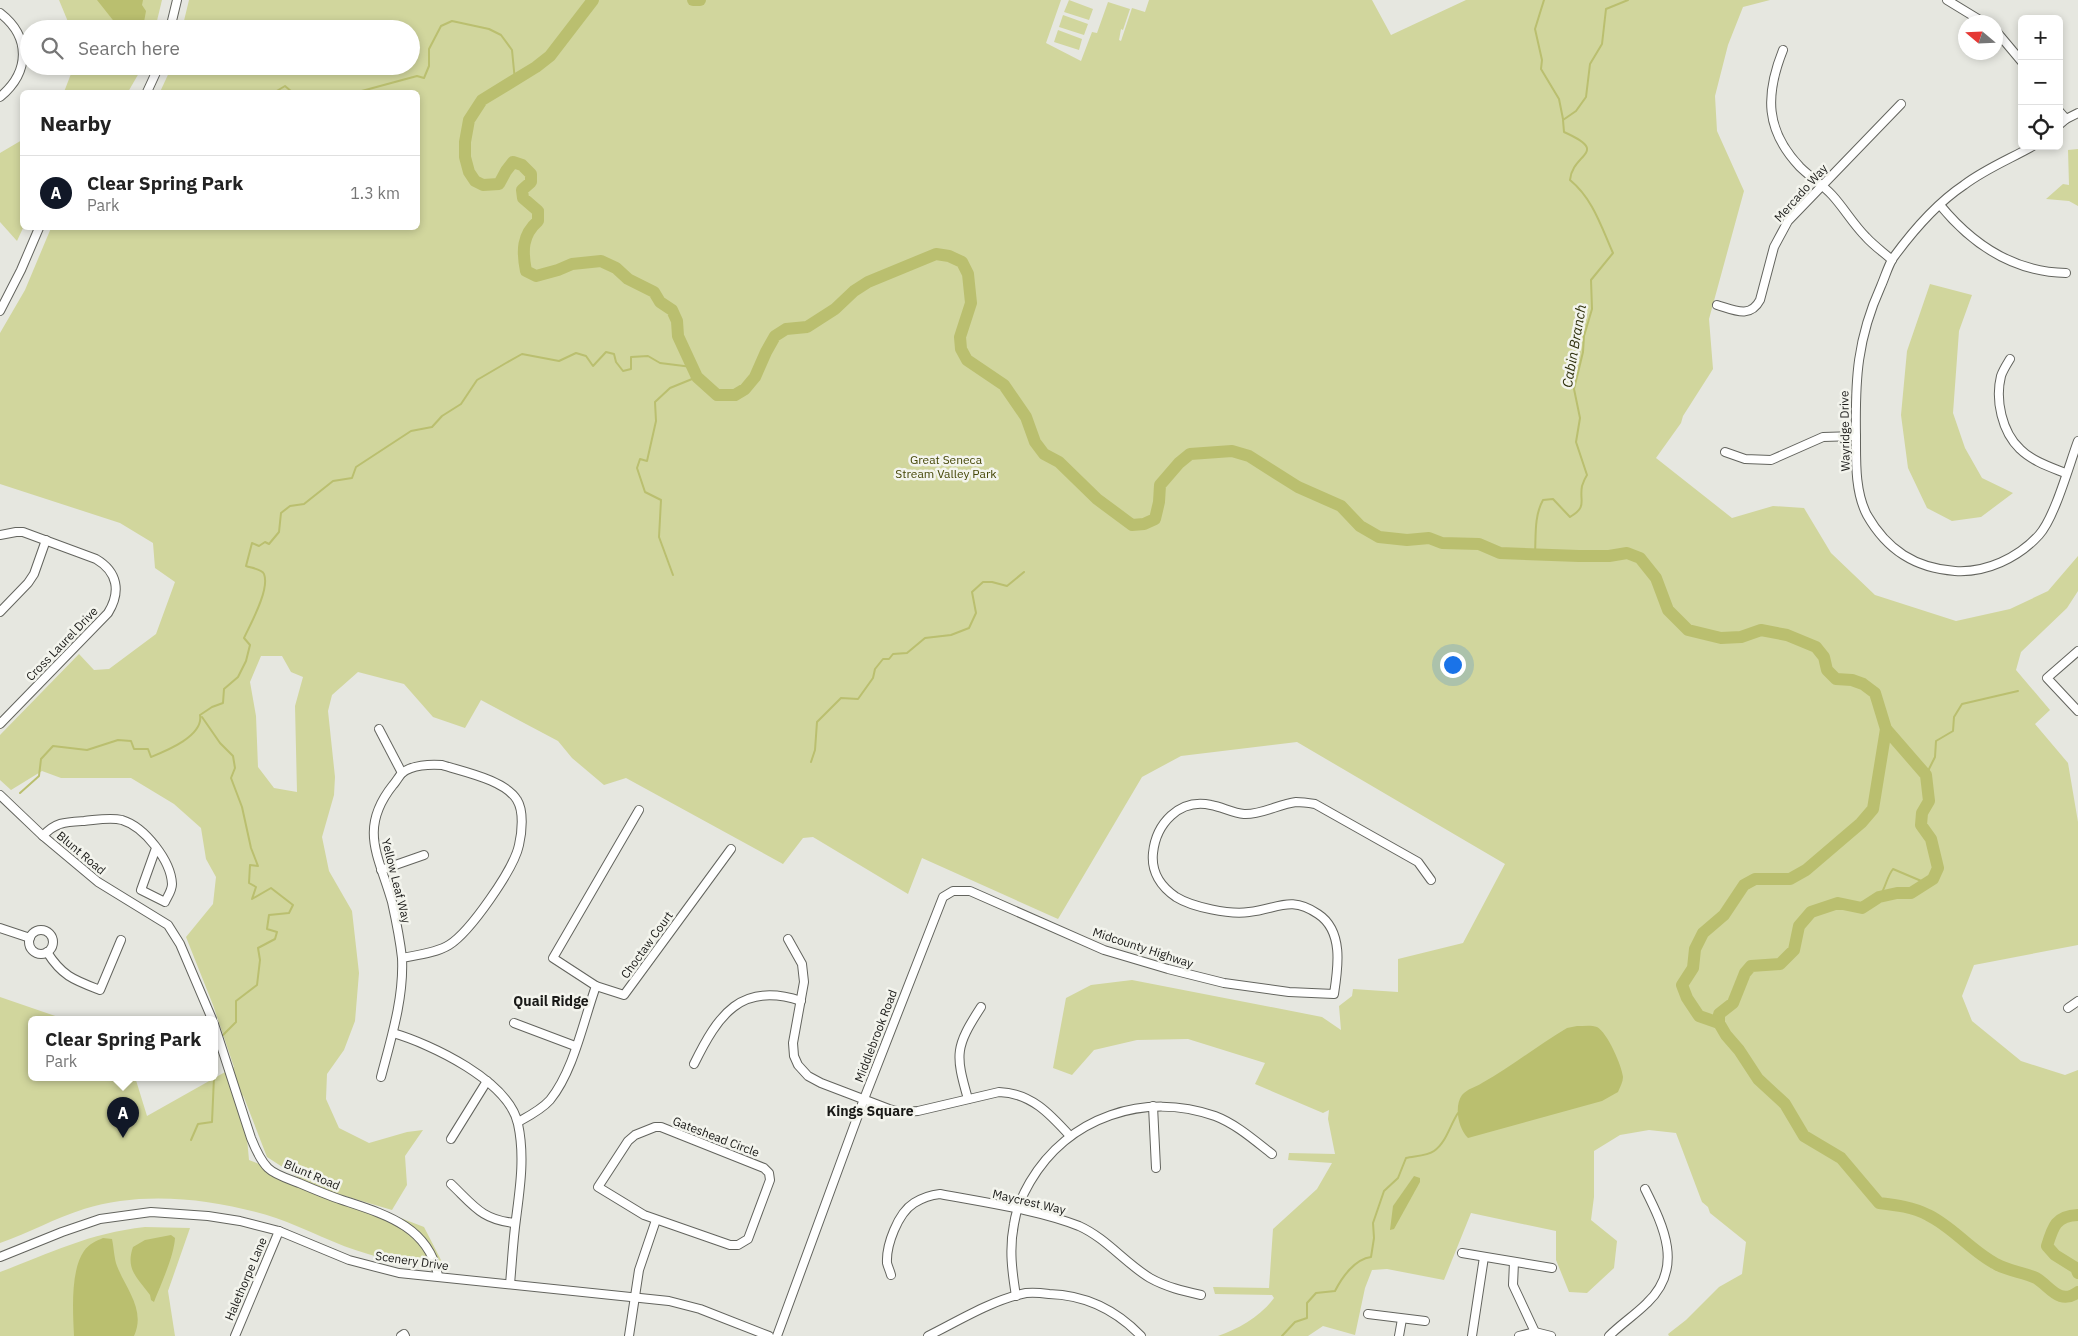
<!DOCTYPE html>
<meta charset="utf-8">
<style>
:root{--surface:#fff;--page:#f6f6f6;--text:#222;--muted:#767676;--line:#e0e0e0;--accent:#111827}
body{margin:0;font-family:"IBM Plex Sans",sans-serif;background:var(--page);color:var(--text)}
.controls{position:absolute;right:15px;top:15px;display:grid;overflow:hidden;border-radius:8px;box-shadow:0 2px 8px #0003}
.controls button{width:45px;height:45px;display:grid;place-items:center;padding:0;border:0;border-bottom:1px solid var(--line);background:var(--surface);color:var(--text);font:25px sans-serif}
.compass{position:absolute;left:1958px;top:15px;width:45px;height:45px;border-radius:50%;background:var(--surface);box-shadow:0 2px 8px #0003;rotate:289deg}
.you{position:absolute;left:1452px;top:664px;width:18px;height:18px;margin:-12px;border:4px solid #fff;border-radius:50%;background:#1a73e8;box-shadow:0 0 0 8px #1a73e833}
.badge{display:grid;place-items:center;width:32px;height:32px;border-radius:50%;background:var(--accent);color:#fff;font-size:16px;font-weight:700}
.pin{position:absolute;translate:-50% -41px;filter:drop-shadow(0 1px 2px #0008)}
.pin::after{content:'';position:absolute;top:26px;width:18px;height:15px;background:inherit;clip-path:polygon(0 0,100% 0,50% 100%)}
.popup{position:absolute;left:28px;top:1016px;width:190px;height:65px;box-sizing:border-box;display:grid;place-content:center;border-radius:8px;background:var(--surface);filter:drop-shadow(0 1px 4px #0005);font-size:16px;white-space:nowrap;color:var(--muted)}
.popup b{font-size:19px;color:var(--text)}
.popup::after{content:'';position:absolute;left:50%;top:100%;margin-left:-10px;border:10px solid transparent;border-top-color:var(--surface)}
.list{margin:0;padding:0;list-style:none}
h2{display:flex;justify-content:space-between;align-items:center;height:65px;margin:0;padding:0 20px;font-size:21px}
h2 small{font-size:16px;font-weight:400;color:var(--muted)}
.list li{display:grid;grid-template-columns:32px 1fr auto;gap:15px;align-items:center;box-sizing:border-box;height:75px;padding:0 20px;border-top:1px solid var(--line)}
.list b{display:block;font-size:19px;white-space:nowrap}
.list p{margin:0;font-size:16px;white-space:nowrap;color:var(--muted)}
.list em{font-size:16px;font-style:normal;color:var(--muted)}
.icon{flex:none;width:28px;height:28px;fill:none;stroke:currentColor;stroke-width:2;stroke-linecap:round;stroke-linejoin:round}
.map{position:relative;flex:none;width:2078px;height:1336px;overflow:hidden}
.search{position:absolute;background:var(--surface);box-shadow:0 2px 8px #0003;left:20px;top:20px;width:400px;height:55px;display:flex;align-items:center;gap:12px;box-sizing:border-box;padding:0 18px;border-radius:28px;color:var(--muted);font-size:19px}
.panel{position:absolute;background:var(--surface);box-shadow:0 2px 8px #0003;left:20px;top:90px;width:400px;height:140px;border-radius:8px}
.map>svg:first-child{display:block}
.green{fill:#d1d69d;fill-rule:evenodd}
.water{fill:#babf6f}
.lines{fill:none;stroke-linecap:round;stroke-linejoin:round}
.stream{stroke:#babf6f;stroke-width:2}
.river{stroke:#babf6f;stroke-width:12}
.minor-casing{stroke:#63645e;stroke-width:10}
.minor{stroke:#fff;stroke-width:8}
.labels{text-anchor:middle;stroke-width:5;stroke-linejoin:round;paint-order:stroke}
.street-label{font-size:12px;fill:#191917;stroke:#f3f4ed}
.park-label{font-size:12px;fill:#454707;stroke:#f3f4ed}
.water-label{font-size:14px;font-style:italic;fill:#2c2e0a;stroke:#f3f4ed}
.neighbourhood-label{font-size:14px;font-weight:bold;fill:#191917;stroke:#f3f4ed}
</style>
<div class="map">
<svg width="2078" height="1336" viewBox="0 0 2078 1336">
<rect width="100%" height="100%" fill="#e6e7e0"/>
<g class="green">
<polygon points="59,0 162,0 155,29 71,29"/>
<path d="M189,0H1061L1046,43L1081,61L1092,32L1097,33L1108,2L1130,9L1123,30L1121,29L1119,40L1121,41L1132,8L1145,12L1149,0H1372L1391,35L1466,0H1770L1743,7L1728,45L1715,96L1717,131L1744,191L1709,319L1713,369L1683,416L1681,423L1656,458L1732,518L1773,506L1804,508L1831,553L1875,595L1956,621L2010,609L2048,591L2078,556V591L2067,608L2021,652L2016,670L2050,710L2035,724L2068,763L2078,822V945L1974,965L1962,996L1972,1021L2021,1061L2065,1075L2078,1070V1336H1669L1668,1334L1686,1320L1719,1287L1742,1274L1746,1242L1710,1213L1708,1207L1702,1202L1676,1133L1649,1130L1620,1135L1594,1151V1197L1591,1220L1617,1241L1614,1268L1587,1293L1569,1292L1556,1260V1231L1471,1213L1444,1280L1387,1269L1372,1270L1365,1288L1355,1335L1323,1326L1308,1336H1218C1238,1329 1261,1316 1274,1298L1272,1295L1215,1294L1213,1287L1269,1288L1273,1229L1317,1189L1332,1163L1288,1160L1289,1153L1335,1154L1328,1119L1329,1110L1323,1113L1255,1084L1265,1063L1188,1039L1137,1040L1094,1050L1072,1075L1053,1068L1066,998L1091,985L1132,980L1322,1017L1341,1030L1339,1006L1352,996L1353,989L1398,992V959L1463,943L1505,864L1297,742L1181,756L1142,777L1058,919L922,858L908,894L813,837L803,838L783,864L626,778L604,785L572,758L558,741L481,700L465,728L433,717L404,684L358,672L332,695L328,711L335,777L334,795L322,837L329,871L352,911L359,973L355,1021L344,1050L327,1074L326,1099L339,1128L369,1143L407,1132L423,1130L405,1156L407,1185L392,1210L338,1194L424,1227L443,1264C417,1262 392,1262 368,1254C336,1245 307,1229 276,1218C217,1199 144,1190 84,1209C55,1218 29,1233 0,1243V997L64,1019H32V1077H135L147,1116L234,1067L213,1005L186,937L213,904L216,877L206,859L201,828L174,804L131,778H61L42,771L11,790L0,780V735L79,654L94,670L109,669L156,634L175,582L155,568L153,543L120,523L0,484V333L25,290L51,228H418V92H160L172,66H411V29H182ZM261,656H282L291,672L303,677L295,706L297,792L274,788L258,767L256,716L250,682ZM243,1095L267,1157L304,1181L249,1160Z"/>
<polygon points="1069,0 1093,9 1089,20 1064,12"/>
<polygon points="1063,15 1088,24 1084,35 1059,27"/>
<polygon points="1058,30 1082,39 1079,50 1054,42"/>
<polygon points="74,66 143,66 128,92 64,92"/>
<polygon points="22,140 23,228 17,241 0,222 0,153"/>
<polygon points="2078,149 2078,206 2069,201 2046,199 2063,184 2069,185 2068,150"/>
<polygon points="1930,284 1972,295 1959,331 1953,413 1965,448 1982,478 2013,493 1981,517 1952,521 1927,508 1908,468 1901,415 1907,351"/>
<path d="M145,1227L190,1228L168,1291L175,1336H0V1272C51,1253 89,1233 145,1227Z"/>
</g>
<g class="water">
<polygon points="97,0 143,0 142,5 146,11 144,22 140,29 120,29"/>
<path d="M1577,1026C1584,1026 1592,1025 1597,1027C1607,1032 1622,1066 1623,1077C1623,1082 1620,1087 1618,1092L1602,1101L1468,1138C1458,1128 1454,1106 1462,1095C1467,1089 1476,1087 1482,1083C1511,1067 1538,1045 1567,1028Z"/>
<polygon points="1414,1176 1420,1178 1420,1182 1394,1229 1390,1230 1393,1206"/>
<path d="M171,1235L175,1238C174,1256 161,1284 154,1302L151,1300L150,1295C138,1278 125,1270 133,1247L145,1240Z"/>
<path d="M103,1238L112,1239C114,1248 114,1258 117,1266C126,1289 146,1310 134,1336H74C73,1313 70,1271 84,1251C89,1244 96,1241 103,1238Z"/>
</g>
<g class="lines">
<g class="stream">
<polyline points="1544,0 1535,29 1542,60 1541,69 1559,99 1563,119"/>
<polyline points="275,92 285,86 292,92"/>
<polyline points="358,92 417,76 424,78 429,66 429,49 441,26 452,21 489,29 501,35 512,50 515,81"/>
<path d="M1535,554C1536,536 1534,516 1543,500L1553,499L1570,517C1588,506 1579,502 1582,486C1583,483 1585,478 1587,475L1576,442L1580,418L1574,389L1583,352L1584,336L1592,309L1591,280L1613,253C1601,226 1593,199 1570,180C1572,153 1611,153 1564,132L1563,120L1576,111L1586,97L1590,64L1602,44L1606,9L1628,0"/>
<polyline points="673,575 659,537 661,500 645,492 637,468 640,459 647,461 656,421 655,402 670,388 697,377"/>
<polyline points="202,717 220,743 233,756 235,768 231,778 242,807 251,848 258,866 250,865 249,883 256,887 252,899 271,888 293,905 289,913 269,915 267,929 277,932 275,939 258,948 260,960 257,985 236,1001 236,1022 222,1036"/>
<polyline points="811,762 815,750 817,722 841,698 858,699 873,678 875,669 883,659 889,659 893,654 907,653 925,638 951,635 969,628 976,613 972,592 983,582 992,582 1007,586 1024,572"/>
<polyline points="1926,775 1935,757 1936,741 1953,731 1954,717 1962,704 2018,691"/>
<path d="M20,793L39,776L41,759L53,746L87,750L118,740L131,741L134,749H148L151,757C166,751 204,736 200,715L212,707L223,703L224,689L238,677L246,661L250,645L244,638C251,623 270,589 264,574C262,569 251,568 246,566L252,543L259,546L265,542L269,544L279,532L281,513L290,506L304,504L333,481L352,478L356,467L411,431L432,427L442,416L461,404L477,380L506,363L522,354L559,361L576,353L586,356L593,366L606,352L614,354L616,362L623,371L631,369V357L648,356L660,363L692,367"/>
<path d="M1879,897C1886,888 1886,878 1893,869L1926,883"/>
<polyline points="191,1140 198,1124 212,1122 214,1077"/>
<path d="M1282,1336L1295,1322L1307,1318V1303L1316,1293L1335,1291C1342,1277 1355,1259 1371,1257L1374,1238L1373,1223L1384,1191L1398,1178L1406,1158C1414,1156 1427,1156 1434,1151C1446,1143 1450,1125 1458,1113"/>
</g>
<g class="river">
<path d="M593,0L550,56L536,67L482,100L469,120L465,142V157L469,172L475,181L483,185L499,184L506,171L513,162L522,165L531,174V182L522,190L523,198L538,211V221C522,235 522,251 526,271L536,276L558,270L572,264L601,261L616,268L628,279L654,292L660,302L672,310L677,321L678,336L697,377L717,395H735L745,389L755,377L766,352L775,336L786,329L807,327L835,309L854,291L868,282L936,254L949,256L962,262L968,274L971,303L960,337L961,349L967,360L1004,385L1026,417L1035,442L1044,454L1059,462L1097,499L1132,525L1144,524L1155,519L1159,502L1160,485L1179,463L1190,454L1232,451L1249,456L1298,487L1341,506L1360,526L1379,537L1407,540L1429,538L1442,543L1479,544L1500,553L1579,556H1609L1627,553L1640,558L1656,578L1668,610L1688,630L1721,638L1741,637L1761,630L1787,635L1816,647L1824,657L1827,670L1836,679L1852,680L1863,684L1875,693L1886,729L1926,775L1929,801L1922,813L1921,825L1931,839L1938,868L1933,879L1911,893H1897L1879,897L1862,908L1838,903L1811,912L1799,926L1794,950L1780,964L1751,966L1745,973L1733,1003L1719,1014V1023L1726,1035L1739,1050L1758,1079L1785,1104L1804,1136L1841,1158L1879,1203C1896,1205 1913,1207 1928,1215C1953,1227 1971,1251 1996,1264C2008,1271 2023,1272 2036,1278C2050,1286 2059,1306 2078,1292"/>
<polyline points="693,0 700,0"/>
<polyline points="1719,1023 1699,1016 1687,998 1682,985 1693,968 1695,949 1703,933 1724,915 1744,885 1755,879 1790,879 1806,870 1861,823 1873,809 1886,729"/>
<path d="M2078,1215C2056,1216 2053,1226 2047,1246L2055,1255L2076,1268L2078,1273"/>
</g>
<g class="minor-casing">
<g id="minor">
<polyline points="1947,0 1983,22"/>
<path d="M0,13C31,37 30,72 0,97"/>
<polyline points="170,29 177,0"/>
<polyline points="1996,31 2022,62"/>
<path d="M1783,50C1765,95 1765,130 1800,167C1810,177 1822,184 1832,195C1844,208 1853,224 1866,237C1873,245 1883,252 1892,260"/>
<polyline points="147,92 159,66"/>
<polyline points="2059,111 2066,119"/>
<polyline points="2059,125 2066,119 2078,113"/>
<path d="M2033,146C2010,159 1985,169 1964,185C1937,203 1912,232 1893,258C1888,266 1885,277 1881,286C1857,339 1855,379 1856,437C1856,462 1855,492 1867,515C1887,550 1915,568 1955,571C1986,573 2018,558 2039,535C2055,517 2069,465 2078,441"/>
<path d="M1940,205C1972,244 2014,272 2066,273"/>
<path d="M1717,305C1734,310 1750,319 1760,300L1774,247L1788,221L1901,104"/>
<polyline points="0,311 21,270 39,228"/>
<path d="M2010,359C2007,364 2003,370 2001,376C1995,400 2002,432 2020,449C2032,461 2050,467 2065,473"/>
<polyline points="1725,452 1745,459 1771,460 1823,437 1856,436"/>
<path d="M0,535L16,532H23L96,559C118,572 121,592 108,613L0,724"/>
<polyline points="0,612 28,583 34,574 46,540"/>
<polyline points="2078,651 2047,678 2078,711"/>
<polyline points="379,729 402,773"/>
<polyline points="0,795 43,836 98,882 168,925 180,944 212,1019"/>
<polyline points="639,810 553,958 596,986 624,995 731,849"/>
<path d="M43,836C55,822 66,822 84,821C96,820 110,817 122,820C145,827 171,861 172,884C172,891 167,897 165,902L141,890L156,848"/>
<polyline points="381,870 424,855"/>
<polyline points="0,928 30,938"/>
<circle cx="41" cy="942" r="12"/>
<path d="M788,939L802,964L804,982L793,1043L794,1056L798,1065L808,1076L821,1083L889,1109L902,1112L918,1111L999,1092C1031,1093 1050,1114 1070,1136"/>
<path d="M47,952C62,976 74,980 100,990L121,940"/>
<polyline points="2068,1008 2078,1001"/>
<polyline points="514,1023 575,1046"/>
<path d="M214,1024L251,1138C255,1148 260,1160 268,1168C275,1175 289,1179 299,1183C313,1189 327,1195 342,1200C384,1214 429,1226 438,1276"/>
<path d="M393,1033C431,1044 509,1081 518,1124C525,1156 520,1188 516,1219C513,1241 512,1262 510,1284"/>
<path d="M694,1064C718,1015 741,981 801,1001"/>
<path d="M381,1077C391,1039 404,998 402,958C400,940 396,920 392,902C379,856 358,829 393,785C396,782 399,776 402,773C412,765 430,764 442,765C464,772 505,780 517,800C524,811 522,832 519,845C514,869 470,932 449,945C436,953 417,955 402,958"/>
<path d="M968,1099C955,1054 955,1047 981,1007"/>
<polyline points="1153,1106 1156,1168"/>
<path d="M518,1122C529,1116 541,1110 550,1100C574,1070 583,1022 596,986"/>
<polygon points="655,1127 661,1127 764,1168 769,1173 770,1180 748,1239 738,1245 730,1245 644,1215 598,1187 628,1141 635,1135"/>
<polyline points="451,1139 487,1081"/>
<path d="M451,1184C474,1206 482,1220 515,1223"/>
<polyline points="1462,1253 1552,1268"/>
<polyline points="0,1257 62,1232 100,1219 151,1212 208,1216 240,1221 279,1231 349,1260 399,1273 669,1301 700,1309 769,1336"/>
<polyline points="1514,1262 1513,1285 1535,1332"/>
<path d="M891,1275C890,1271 888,1267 887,1263C886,1245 898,1213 914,1203C922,1198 931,1195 940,1194C982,1202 1039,1210 1079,1226C1106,1238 1125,1263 1150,1278C1166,1287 1183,1291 1201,1295"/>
<path d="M1016,1296C1012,1271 1009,1249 1014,1224C1016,1210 1023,1194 1030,1182C1068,1117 1145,1091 1215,1116C1236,1124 1254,1140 1272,1154"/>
<polyline points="1368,1314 1425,1321"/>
<polyline points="235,1336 279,1231"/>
<polyline points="401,1336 404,1334 405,1336"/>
<polyline points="629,1336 639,1270 656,1220"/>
<path d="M777,1336L864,1099L943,897L953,891H970L1104,950L1168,969L1224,983L1289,992L1334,994C1338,968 1344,931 1318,914C1290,895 1278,909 1249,912C1230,915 1192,907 1176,897C1161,887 1151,872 1153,853C1156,824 1179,798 1211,805C1222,807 1233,813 1244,814C1261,815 1279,804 1296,802C1302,802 1309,803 1315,804L1418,862L1431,880"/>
<path d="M928,1336C960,1320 992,1300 1026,1293C1034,1292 1042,1293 1049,1294C1085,1295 1116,1310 1141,1336"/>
<polyline points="1399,1336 1402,1319"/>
<polyline points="1472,1336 1484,1257"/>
<polyline points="1519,1336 1535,1332 1551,1336"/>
<path d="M1609,1336C1621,1324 1635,1315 1647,1303C1684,1268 1664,1227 1645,1189"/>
</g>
</g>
<use href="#minor" class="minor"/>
</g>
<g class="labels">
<g class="street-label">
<text transform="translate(1801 193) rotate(-48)" y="4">Mercado Way</text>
<text transform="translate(1845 431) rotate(-91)" y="4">Wayridge Drive</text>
<text transform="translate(62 644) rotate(-46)" y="4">Cross Laurel Drive</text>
<text transform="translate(81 853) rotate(40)" y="4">Blunt Road</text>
<text transform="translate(396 881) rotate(76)" y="4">Yellow Leaf Way</text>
<text transform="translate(647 945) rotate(-54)" y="4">Choctaw Court</text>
<text transform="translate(1143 948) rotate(18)" y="4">Midcounty Highway</text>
<text transform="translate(876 1036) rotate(-69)" y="4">Middlebrook Road</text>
<text transform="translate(716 1137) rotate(21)" y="4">Gateshead Circle</text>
<text transform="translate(312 1175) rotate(23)" y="4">Blunt Road</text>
<text transform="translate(1029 1202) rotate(13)" y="4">Maycrest Way</text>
<text transform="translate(412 1261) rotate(8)" y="4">Scenery Drive</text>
<text transform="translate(246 1279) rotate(-67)" y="4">Halethorpe Lane</text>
</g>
<g class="park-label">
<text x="946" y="464">Great Seneca<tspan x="946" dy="14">Stream Valley Park</tspan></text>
</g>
<g class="water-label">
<text transform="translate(1574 346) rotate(-80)" y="5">Cabin Branch</text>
</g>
<g class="neighbourhood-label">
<text x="551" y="1006">Quail Ridge</text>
<text x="870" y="1116">Kings Square</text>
</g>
</g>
</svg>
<div class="controls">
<button>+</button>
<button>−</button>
<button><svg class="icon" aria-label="locate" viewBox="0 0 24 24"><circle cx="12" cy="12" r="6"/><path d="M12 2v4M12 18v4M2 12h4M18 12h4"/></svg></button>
</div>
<svg class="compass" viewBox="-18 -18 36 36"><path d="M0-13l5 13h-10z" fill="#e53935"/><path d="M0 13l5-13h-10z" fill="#767676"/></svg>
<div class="you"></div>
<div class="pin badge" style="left:123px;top:1138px">A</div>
<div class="popup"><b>Clear Spring Park</b>Park</div>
<div class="search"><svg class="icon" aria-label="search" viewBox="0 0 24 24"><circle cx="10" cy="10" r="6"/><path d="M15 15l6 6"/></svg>Search here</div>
<section class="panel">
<h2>Nearby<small></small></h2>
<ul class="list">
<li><span class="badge">A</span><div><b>Clear Spring Park</b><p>Park</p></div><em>1.3 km</em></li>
</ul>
</section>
</div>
